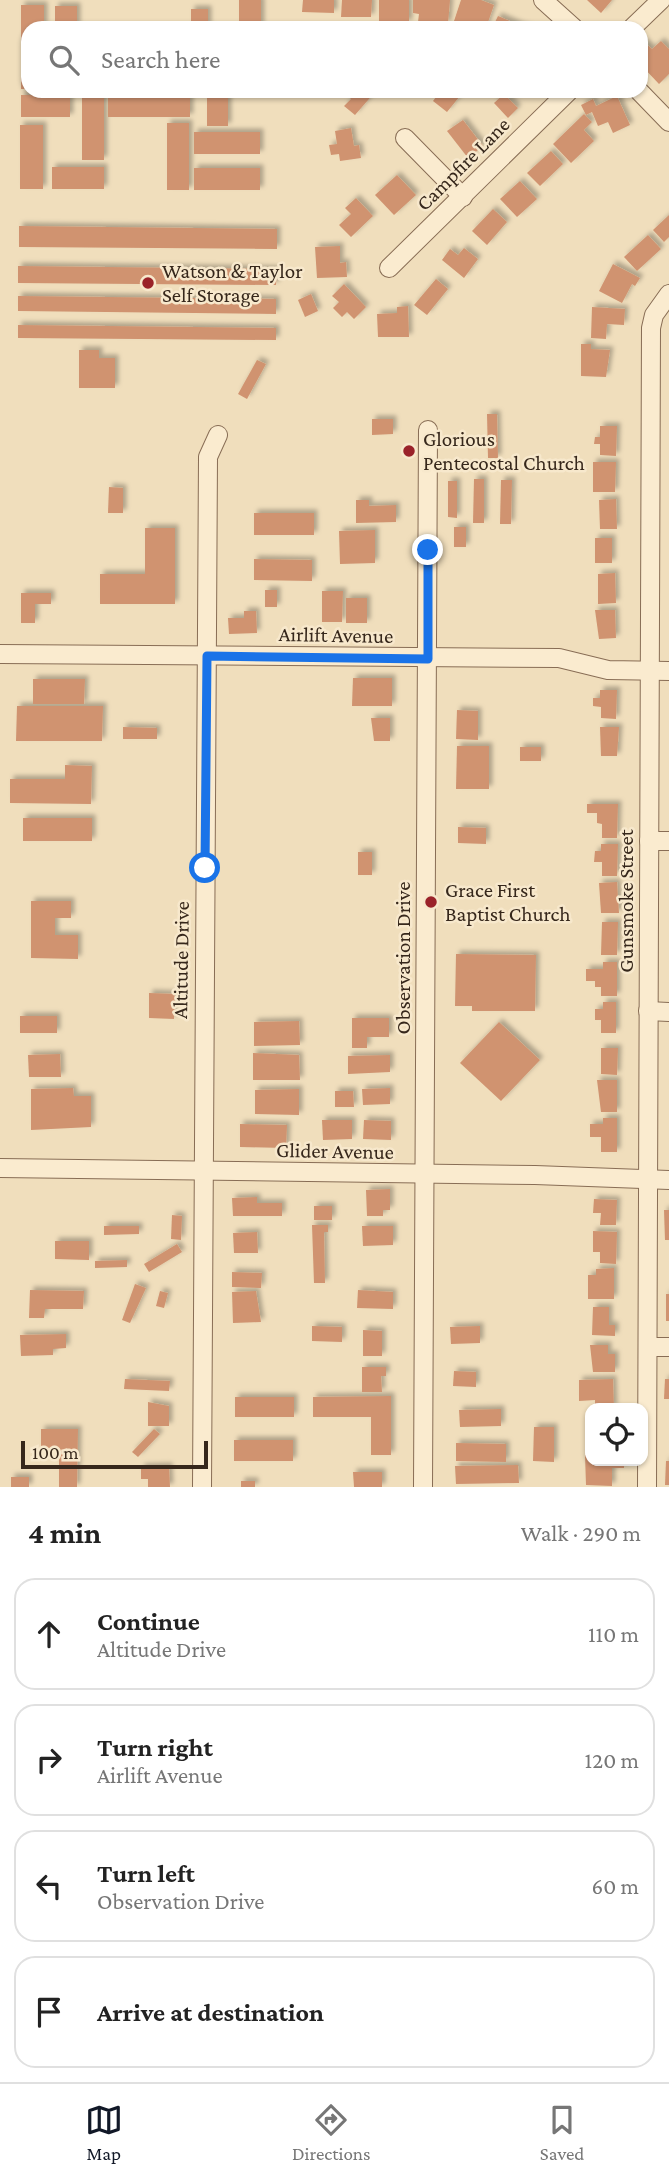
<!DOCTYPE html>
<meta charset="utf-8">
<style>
:root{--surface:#fff;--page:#f2f2f2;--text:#222;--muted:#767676;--line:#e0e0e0;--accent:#111827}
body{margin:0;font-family:"Crimson Pro",serif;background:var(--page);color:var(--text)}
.controls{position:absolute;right:21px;bottom:21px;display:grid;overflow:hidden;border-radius:14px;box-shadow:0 2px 5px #0004}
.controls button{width:63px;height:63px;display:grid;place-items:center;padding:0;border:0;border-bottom:2px solid var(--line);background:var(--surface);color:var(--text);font:35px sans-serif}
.scale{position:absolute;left:21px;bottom:18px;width:187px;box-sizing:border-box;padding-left:7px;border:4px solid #36271b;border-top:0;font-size:19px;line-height:24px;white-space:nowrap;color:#36271b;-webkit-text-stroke:5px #f7e8cc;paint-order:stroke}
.stop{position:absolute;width:21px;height:21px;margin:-16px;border:5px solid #1a73e8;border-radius:50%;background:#fff}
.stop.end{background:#1a73e8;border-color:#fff;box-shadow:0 2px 7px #0008}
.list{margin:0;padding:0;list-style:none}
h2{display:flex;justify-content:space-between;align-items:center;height:91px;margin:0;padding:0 28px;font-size:30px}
h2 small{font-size:23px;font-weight:400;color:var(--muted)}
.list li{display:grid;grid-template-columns:46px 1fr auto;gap:21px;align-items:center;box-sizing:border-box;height:112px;margin:0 14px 14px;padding:0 14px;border:2px solid var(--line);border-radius:21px}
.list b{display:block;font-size:26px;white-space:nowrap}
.list p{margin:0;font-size:23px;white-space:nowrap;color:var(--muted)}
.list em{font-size:23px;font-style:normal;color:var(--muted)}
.icon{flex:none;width:38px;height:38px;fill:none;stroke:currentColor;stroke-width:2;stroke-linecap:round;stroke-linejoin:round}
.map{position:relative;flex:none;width:669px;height:1487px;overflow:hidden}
.search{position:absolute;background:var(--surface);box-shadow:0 2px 5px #0004;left:21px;right:21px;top:21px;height:77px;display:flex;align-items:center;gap:18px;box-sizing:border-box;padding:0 24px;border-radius:21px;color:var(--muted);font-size:26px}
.sheet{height:595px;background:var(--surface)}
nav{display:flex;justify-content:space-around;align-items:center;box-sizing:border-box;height:98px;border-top:2px solid var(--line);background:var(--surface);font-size:19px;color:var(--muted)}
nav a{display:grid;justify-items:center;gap:4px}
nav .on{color:var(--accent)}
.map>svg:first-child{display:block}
.building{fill:#d09370;filter:url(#shadow)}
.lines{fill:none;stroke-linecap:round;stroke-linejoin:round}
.minor-casing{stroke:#886d55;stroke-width:20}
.minor{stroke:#faebcf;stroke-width:18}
.route{stroke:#1a73e8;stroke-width:9}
.poi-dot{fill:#9a2229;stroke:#f7e8cc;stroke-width:2.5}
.labels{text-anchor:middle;stroke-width:5;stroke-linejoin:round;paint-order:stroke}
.street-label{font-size:21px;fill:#36271b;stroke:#f7e8cc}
.poi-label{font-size:21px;fill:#36271b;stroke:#f7e8cc;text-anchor:start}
</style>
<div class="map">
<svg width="669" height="1487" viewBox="0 0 669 1487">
<defs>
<filter id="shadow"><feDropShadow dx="3.5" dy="-3.5" stdDeviation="2" flood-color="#0004"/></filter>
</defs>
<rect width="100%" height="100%" fill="#f0debc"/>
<g class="building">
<rect x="239" y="0" width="22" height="28"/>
<polygon points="303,0 334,0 334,13 302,12"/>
<polygon points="342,0 372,0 371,17 341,17"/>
<rect x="379" y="0" width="30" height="23"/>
<polygon points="413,0 450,0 448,24 418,22 419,14 413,13"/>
<polygon points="461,0 481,0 494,5 486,28 454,21"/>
<polygon points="587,0 612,0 601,13"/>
<polygon points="21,5 44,5 44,28 28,28 28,89 21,89"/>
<rect x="55" y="6" width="22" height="22"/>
<rect x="191" y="9" width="17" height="19"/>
<polygon points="498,16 519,25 530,28 492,28"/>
<polygon points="643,41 652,49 661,41 669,49 669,74 659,84 641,65"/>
<rect x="207" y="91" width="21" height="35"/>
<polygon points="342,91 374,91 375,92 355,115 344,106 351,99"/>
<polygon points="437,91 464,91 447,112 433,101 439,93"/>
<polygon points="504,94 518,108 508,118 494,103"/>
<rect x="21" y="95" width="49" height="22"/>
<rect x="108" y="95" width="82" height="22"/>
<polygon points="617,96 630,125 613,133 608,122 598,126 592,112 586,115 581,105 593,99 596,106"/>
<rect x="82" y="97" width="22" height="63"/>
<polygon points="584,114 592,122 584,130 594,141 571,163 553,144"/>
<polygon points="463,120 483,146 468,158 447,131"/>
<rect x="167" y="123" width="22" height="67"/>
<rect x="20" y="125" width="23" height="64"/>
<polygon points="351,128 354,146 359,145 361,158 340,161 339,154 331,155 329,145 337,144 335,131"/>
<rect x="194" y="132" width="66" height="22"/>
<polygon points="551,151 563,164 540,186 527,173"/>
<rect x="52" y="167" width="52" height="22"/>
<rect x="194" y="168" width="66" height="22"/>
<polygon points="397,175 416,195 394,215 375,195"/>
<polygon points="520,181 537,199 517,217 500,199"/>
<polygon points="356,198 373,216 351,237 339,225 351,214 345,208"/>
<polygon points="493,209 507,222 487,245 472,231"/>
<polygon points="669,215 669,237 664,242 653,230"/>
<polygon points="19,226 277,229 277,249 19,247"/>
<polygon points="648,235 661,249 637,271 624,257"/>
<polygon points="340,246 340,263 346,262 347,277 317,278 315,247"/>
<polygon points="464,248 478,259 464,278 442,260 450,249 458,255"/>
<polygon points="613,264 640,278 635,286 632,284 622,303 599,291"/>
<polygon points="18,266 277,269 276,285 18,283"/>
<polygon points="436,279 448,289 427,315 414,305"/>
<polygon points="344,284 366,307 354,319 347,312 342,317 333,308 339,302 332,296"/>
<polygon points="311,294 318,311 305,317 298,300"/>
<polygon points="18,296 276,299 276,314 18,311"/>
<polygon points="408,306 409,337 378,337 377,314 397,313 397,307"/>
<polygon points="592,307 625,309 624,325 607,324 606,339 591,338"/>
<polygon points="18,325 276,328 276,340 18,338"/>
<polygon points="581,344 591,344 591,349 610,350 606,377 581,376"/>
<polygon points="79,350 99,350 99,358 115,358 115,388 79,388"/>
<polygon points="257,360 266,364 247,399 238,394"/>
<polygon points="487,414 497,414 498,458 488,458"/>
<polygon points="372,419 393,419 393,434 372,435"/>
<polygon points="600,426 617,426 616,456 600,455 600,444 594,444 595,437 600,437"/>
<polygon points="593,462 616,462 615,492 593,492"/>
<polygon points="474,479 484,479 484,523 473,523"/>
<polygon points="501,480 512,480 511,524 500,524"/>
<polygon points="448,481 457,481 457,518 448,517"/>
<polygon points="109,487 123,488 123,513 108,513"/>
<polygon points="616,499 617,529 600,529 599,500"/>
<polygon points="356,500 369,500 369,506 396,505 396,522 356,523"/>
<rect x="254" y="513" width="60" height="22"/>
<rect x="454" y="527" width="12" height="20"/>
<polygon points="145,528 175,528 175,604 100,604 100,574 145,574"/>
<polygon points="375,530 375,563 340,564 339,531"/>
<rect x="595" y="538" width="17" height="25"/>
<polygon points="254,559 312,560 312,581 254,580"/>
<polygon points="615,573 616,603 598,604 598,574"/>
<rect x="265" y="590" width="12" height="17"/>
<polygon points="322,591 343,591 342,622 322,622"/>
<polygon points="21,593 51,593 51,604 35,604 35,623 21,623"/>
<rect x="346" y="598" width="21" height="25"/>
<polygon points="595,610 615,610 616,638 599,639"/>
<polygon points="244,611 256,611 257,633 229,634 228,618 244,618"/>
<polygon points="353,678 392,678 392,706 352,706"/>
<polygon points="33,679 85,679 84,704 33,704"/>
<polygon points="600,690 617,690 616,719 601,718 601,707 593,706 593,698 600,698"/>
<polygon points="17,706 103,706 102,741 16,741"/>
<polygon points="457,710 478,711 478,740 456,739"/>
<polygon points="371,718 390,718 390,741 374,741"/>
<polygon points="123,727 157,728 157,739 123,739"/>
<polygon points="600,727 619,727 617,756 601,756"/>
<polygon points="457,746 489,746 489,789 456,789"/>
<rect x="520" y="747" width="21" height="14"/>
<polygon points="65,765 92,766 91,804 10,803 10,779 65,779"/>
<polygon points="587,804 618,804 617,838 602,838 602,824 597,823 597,813 587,813"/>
<rect x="23" y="818" width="69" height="23"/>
<polygon points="458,827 486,828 486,844 458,843"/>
<polygon points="601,844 618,844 617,876 602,876 602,862 594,862 595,851 601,851"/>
<rect x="358" y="852" width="14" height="23"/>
<polygon points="617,882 619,913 601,913 599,883"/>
<polygon points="31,901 71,901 71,918 55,918 55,935 78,935 78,959 31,958"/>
<polygon points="602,922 618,922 617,955 601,955"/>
<polygon points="456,954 536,955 535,1011 472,1011 472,1006 455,1006"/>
<polygon points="603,962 617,962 617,996 601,996 601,987 595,987 595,981 586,981 586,969 603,969"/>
<polygon points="149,993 175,994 174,1019 149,1018"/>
<polygon points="603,1002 616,1002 616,1033 601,1033 601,1020 595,1020 595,1009 603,1009"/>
<rect x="20" y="1016" width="37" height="17"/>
<polygon points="352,1018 389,1018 389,1037 367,1037 367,1048 352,1048"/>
<polygon points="299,1021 300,1045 254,1046 254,1022"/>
<polygon points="499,1022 540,1060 501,1101 460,1063"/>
<polygon points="601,1048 618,1048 617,1075 601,1074"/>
<polygon points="253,1053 299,1055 300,1080 253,1080"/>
<polygon points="60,1054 61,1077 29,1077 28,1055"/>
<polygon points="390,1055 390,1072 348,1074 348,1056"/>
<polygon points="597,1080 617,1080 617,1112 601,1112"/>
<polygon points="73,1088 74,1096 91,1096 91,1127 31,1130 31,1089"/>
<polygon points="390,1088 390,1104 363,1105 362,1089"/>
<polygon points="299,1089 299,1115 255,1114 255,1090"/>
<polygon points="335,1091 353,1091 354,1107 335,1107"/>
<polygon points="603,1118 617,1118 617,1152 601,1152 601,1137 590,1137 590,1124 603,1124"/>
<polygon points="322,1120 352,1120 352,1139 323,1140"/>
<polygon points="364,1120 391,1121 391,1140 363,1139"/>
<polygon points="240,1124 287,1125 286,1148 240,1147"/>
<polygon points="390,1189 390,1210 383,1210 383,1216 367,1216 366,1190"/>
<polygon points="257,1197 257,1203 282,1203 282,1216 233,1216 232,1198"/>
<polygon points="594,1199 617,1200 616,1225 600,1225 601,1213 593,1213"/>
<rect x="314" y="1206" width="18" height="14"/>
<polygon points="664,1210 669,1210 669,1240 665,1240"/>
<polygon points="172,1215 182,1216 181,1240 171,1239"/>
<polygon points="312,1225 328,1225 328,1232 324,1232 325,1283 314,1283"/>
<polygon points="104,1226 139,1226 139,1234 104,1235"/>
<polygon points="362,1226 393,1226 393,1245 363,1246"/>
<polygon points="593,1231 617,1232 616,1264 600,1263 600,1252 593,1252"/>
<polygon points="257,1232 258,1253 234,1253 233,1233"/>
<polygon points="55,1241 89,1241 89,1260 55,1259"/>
<polygon points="177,1244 182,1252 149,1272 144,1264"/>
<polygon points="127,1260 127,1267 95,1268 95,1261"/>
<polygon points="614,1268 614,1299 588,1299 588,1275 596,1275 596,1269"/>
<polygon points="232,1272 262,1273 261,1288 232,1287"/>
<polygon points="135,1284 146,1288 130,1323 122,1320"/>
<polygon points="30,1290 84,1291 83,1309 45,1309 44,1318 29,1318"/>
<polygon points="358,1290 393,1292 393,1309 357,1308"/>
<polygon points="160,1291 168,1293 164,1308 156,1306"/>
<polygon points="256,1291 261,1322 233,1323 232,1292"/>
<rect x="666" y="1294" width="3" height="27"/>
<polygon points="593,1307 609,1307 609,1325 615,1325 615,1336 592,1335"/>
<polygon points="312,1326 342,1327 342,1342 312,1341"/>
<polygon points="480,1326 480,1343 451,1344 450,1327"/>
<polygon points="363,1330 382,1331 382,1356 363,1356"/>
<polygon points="66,1334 66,1348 53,1349 53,1355 21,1356 20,1335"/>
<polygon points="590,1345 608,1345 608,1354 615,1354 615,1372 593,1372"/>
<polygon points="362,1367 386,1367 386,1376 381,1376 382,1392 362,1392"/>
<polygon points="454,1371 476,1372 476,1387 453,1386"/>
<polygon points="125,1379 170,1381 169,1391 124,1389"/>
<polygon points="613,1379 614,1408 595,1408 595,1400 579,1401 579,1380"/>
<polygon points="665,1379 669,1379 669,1399 664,1399"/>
<polygon points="391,1396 391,1455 371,1455 371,1417 313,1417 313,1397"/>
<rect x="235" y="1397" width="59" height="20"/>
<polygon points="148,1402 169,1406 169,1426 148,1426"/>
<polygon points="501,1409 501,1426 460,1427 459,1410"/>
<polygon points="534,1427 554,1427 554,1462 533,1461"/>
<polygon points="41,1429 78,1429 77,1487 59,1487 59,1452 41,1452"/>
<polygon points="154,1429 160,1434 138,1457 132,1452"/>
<rect x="234" y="1440" width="59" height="21"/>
<polygon points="456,1443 506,1444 506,1462 456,1461"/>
<polygon points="585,1455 590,1455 590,1461 624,1461 624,1468 612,1468 612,1486 586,1485"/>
<polygon points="666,1461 669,1461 669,1485 665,1485"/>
<polygon points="518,1465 519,1483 456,1484 455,1466"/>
<polygon points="169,1466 170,1487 148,1487 148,1479 141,1479 141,1467"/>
<polygon points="353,1472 382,1472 382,1487 354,1487"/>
<rect x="11" y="1477" width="18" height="10"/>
<rect x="241" y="1481" width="14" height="6"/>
</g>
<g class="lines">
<g class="minor-casing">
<g id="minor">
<polyline points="543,0 574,28"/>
<polyline points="632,28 661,0"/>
<polyline points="639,91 669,122"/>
<polyline points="405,138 463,197"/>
<polyline points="389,268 569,91"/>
<polyline points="0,654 559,658 608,670 669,671"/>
<polyline points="649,841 669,841"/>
<polyline points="648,1011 669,1012"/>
<polyline points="0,1168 535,1175 669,1180"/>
<polyline points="648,1347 669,1347"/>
<polyline points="202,1487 208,457 218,435"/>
<polyline points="423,1487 428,430"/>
<polyline points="647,1487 651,328 654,315 669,294"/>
</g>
</g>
<use href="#minor" class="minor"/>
</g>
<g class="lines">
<polyline class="route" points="205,868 207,656 428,659 428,550"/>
</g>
<g class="poi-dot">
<circle cx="148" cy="283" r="7"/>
<circle cx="409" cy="451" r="7"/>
<circle cx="431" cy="902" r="7"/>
</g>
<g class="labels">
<g class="street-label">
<text transform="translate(463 164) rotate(-45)" y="7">Campfire Lane</text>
<text transform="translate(336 635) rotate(1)" y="7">Airlift Avenue</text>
<text transform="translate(626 901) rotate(-90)" y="7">Gunsmoke Street</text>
<text transform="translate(403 958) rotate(-90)" y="7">Observation Drive</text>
<text transform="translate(181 960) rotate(-89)" y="7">Altitude Drive</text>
<text transform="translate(335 1151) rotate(1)" y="7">Glider Avenue</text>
</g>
<g class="poi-label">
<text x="162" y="278">Watson &amp; Taylor<tspan x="162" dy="24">Self Storage</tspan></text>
<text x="423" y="446">Glorious<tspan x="423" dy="24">Pentecostal Church</tspan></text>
<text x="445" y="897">Grace First<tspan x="445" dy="24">Baptist Church</tspan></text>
</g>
</g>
</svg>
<div class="controls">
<button><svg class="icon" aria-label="locate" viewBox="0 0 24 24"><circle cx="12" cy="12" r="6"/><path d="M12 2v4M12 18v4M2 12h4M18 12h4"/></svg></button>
</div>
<div class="scale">100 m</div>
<div class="stop" style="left:205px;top:868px"></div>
<div class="stop end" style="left:428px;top:550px"></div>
<div class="search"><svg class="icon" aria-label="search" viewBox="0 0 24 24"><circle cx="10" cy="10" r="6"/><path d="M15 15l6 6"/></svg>Search here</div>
</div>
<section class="sheet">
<h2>4 min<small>Walk · 290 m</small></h2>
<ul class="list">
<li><svg class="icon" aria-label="ahead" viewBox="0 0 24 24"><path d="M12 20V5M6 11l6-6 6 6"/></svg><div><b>Continue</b><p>Altitude Drive</p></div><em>110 m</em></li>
<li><svg class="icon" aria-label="right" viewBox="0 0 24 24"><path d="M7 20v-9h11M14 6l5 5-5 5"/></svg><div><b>Turn right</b><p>Airlift Avenue</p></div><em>120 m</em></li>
<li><svg class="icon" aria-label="left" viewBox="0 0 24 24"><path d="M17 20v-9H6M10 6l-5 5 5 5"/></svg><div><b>Turn left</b><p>Observation Drive</p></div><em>60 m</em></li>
<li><svg class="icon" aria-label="arrive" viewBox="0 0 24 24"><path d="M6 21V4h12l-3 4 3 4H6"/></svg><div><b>Arrive at destination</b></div></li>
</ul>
</section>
<nav>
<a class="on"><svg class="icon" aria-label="map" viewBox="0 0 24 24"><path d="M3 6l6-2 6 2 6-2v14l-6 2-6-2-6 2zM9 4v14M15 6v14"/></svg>Map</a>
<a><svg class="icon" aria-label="directions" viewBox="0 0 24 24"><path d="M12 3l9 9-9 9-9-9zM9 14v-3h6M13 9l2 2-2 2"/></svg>Directions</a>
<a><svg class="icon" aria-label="saved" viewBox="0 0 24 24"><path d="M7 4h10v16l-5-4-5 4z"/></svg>Saved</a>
</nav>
